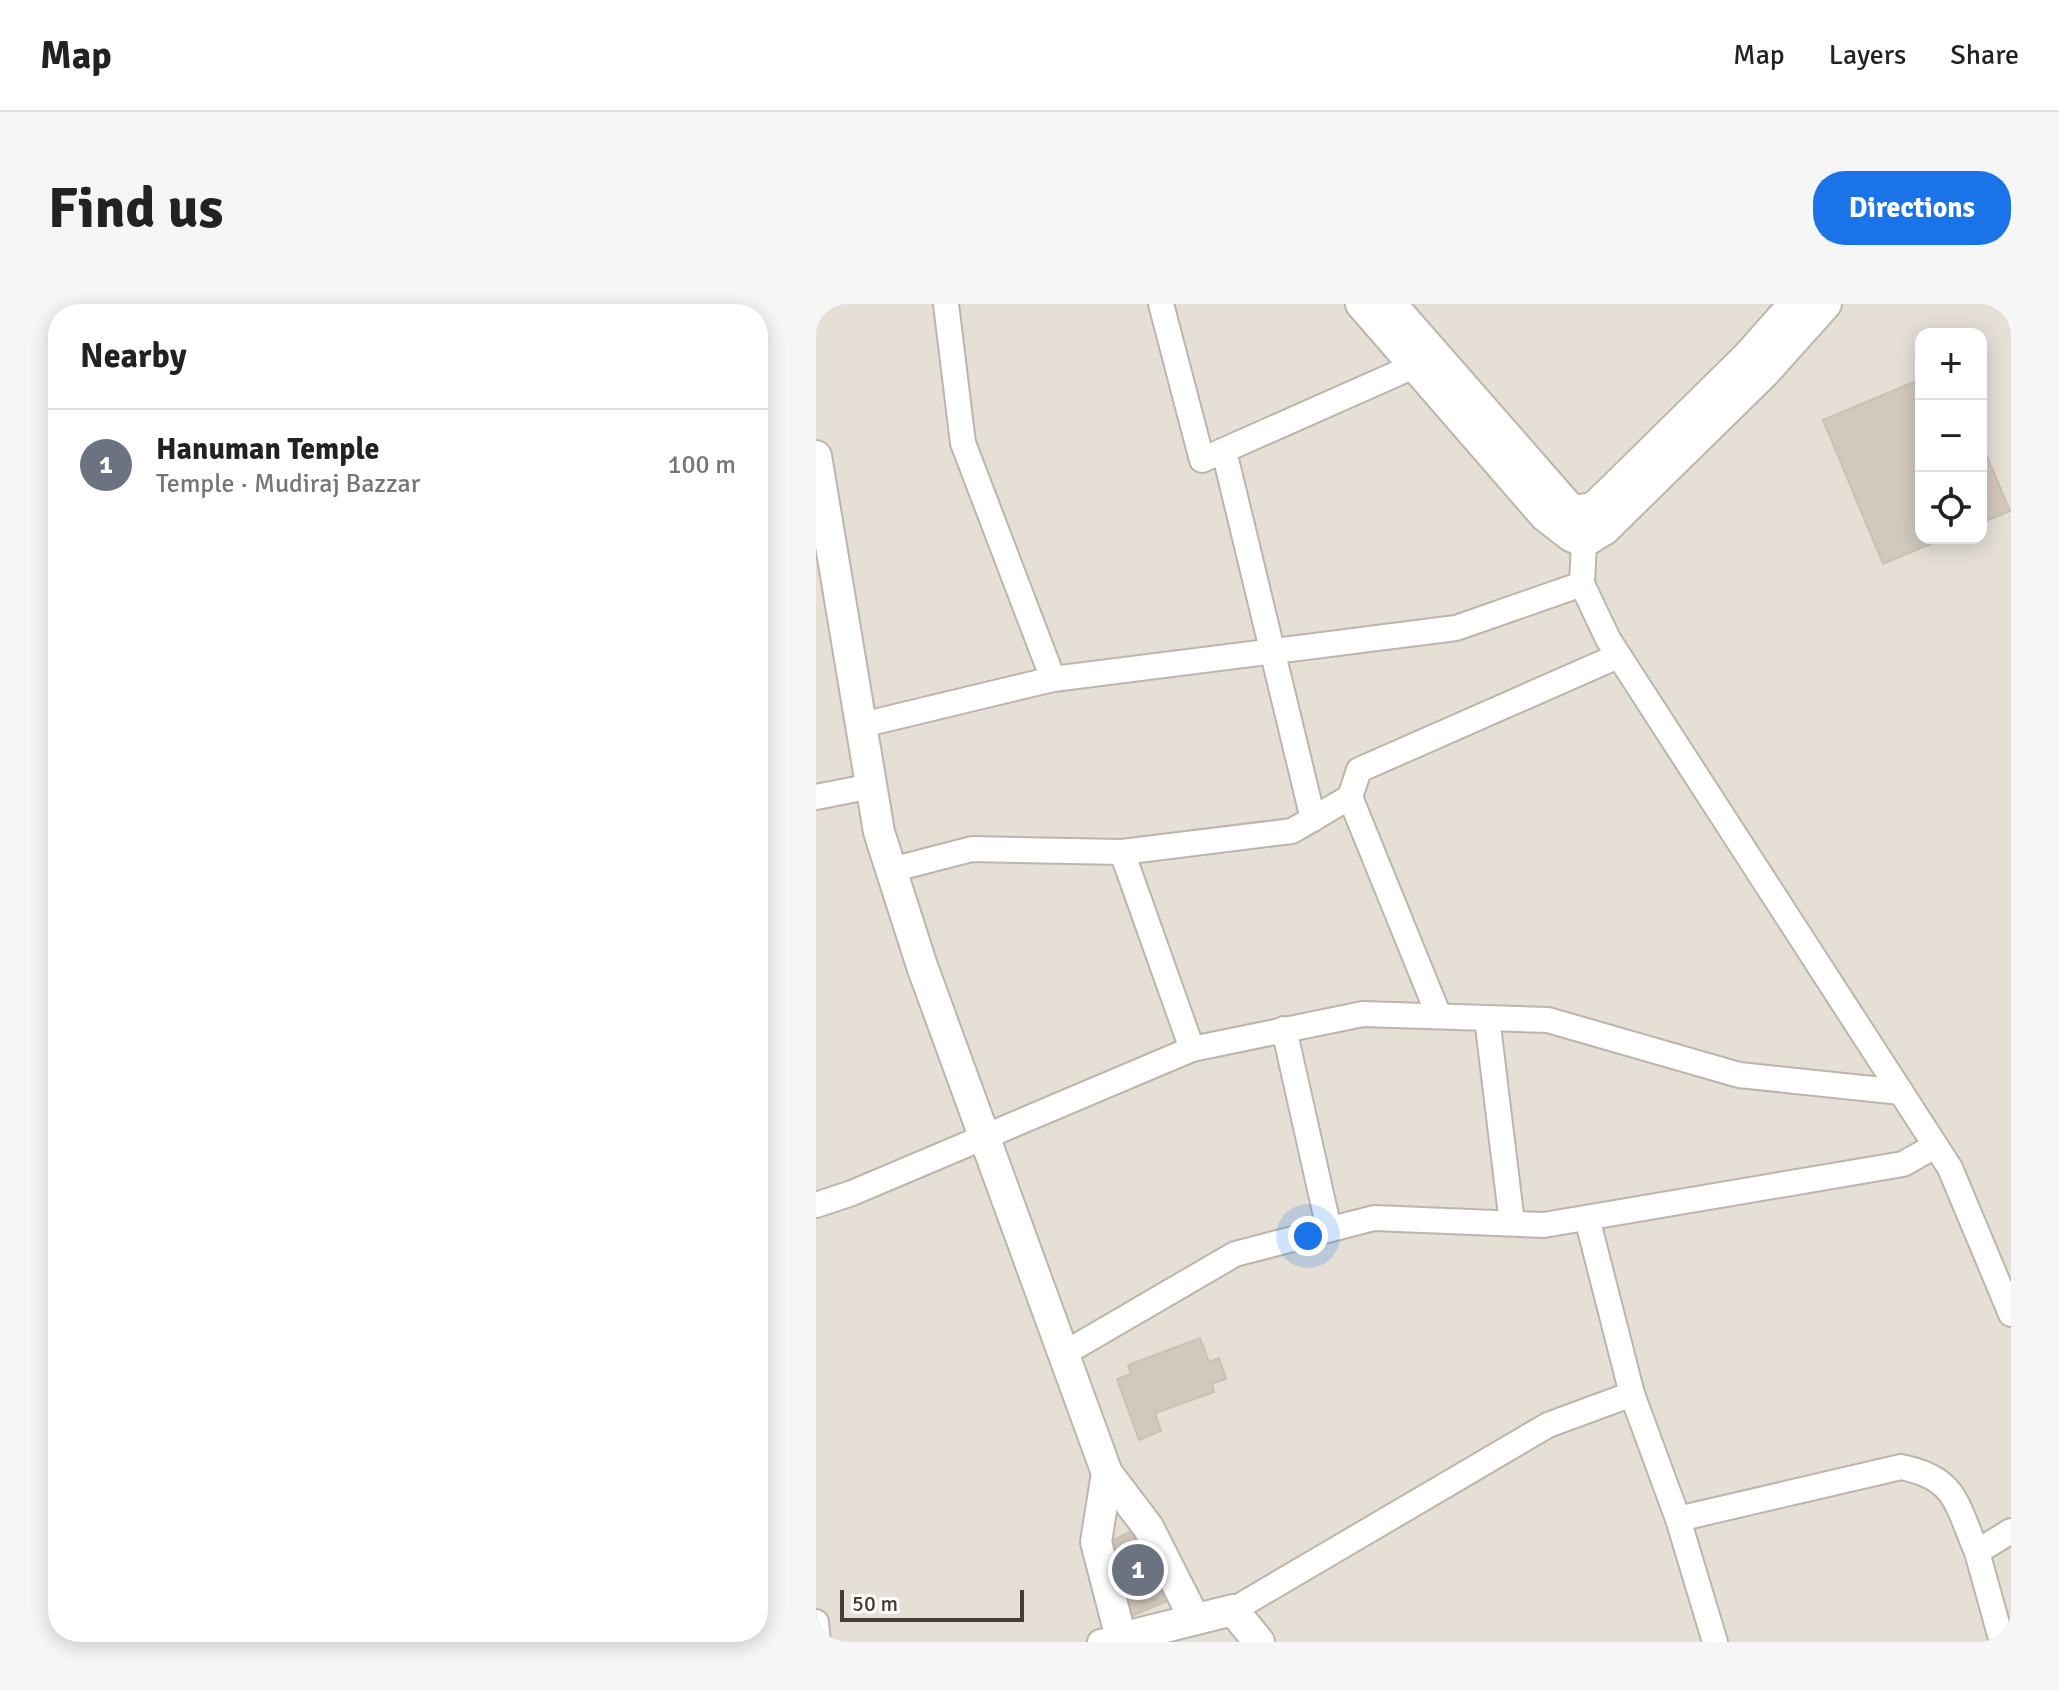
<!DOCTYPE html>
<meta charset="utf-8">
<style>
:root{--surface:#fff;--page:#f6f6f6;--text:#222;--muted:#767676;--line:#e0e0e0;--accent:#1a73e8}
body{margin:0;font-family:Signika,sans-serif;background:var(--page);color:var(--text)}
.controls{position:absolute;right:24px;top:24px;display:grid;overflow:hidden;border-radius:16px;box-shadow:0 4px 20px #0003}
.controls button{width:72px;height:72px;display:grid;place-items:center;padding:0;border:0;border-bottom:2px solid var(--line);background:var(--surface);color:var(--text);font:40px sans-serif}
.scale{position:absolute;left:24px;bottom:20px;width:184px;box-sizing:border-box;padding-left:8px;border:4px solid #443e37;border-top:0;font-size:22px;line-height:28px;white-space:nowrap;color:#443e37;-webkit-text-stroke:6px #fff;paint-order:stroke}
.you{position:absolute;left:492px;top:932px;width:28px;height:28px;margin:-20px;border:6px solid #fff;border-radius:50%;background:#1a73e8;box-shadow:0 0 0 12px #1a73e833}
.badge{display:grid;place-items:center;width:52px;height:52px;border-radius:50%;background:var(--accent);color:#fff;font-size:26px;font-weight:700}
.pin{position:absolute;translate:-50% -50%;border:4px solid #fff;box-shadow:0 2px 8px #0006}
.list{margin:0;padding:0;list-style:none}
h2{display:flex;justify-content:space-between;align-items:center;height:104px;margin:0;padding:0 32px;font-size:34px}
h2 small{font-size:26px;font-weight:400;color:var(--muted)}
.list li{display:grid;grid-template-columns:52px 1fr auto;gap:24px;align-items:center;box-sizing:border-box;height:112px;padding:0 32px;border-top:2px solid var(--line)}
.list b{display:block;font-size:30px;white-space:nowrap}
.list p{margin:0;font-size:26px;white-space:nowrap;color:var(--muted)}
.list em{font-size:26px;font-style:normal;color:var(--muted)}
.icon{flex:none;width:44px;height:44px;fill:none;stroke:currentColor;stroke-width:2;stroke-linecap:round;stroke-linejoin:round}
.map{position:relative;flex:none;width:1195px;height:1338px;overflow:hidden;border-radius:32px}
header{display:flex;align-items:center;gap:48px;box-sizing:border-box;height:112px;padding:0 40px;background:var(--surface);border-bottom:2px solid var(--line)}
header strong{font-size:38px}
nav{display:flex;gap:44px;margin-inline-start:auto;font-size:28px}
.intro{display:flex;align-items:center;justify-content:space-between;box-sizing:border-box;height:192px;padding:0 48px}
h1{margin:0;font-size:56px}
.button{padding:20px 36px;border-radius:32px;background:var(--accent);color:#fff;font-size:28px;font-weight:700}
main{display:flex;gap:48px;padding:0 48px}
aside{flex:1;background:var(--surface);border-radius:32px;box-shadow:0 4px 20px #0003}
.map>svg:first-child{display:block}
.residential{fill:#e5dfd6;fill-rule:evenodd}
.building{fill:#d2c9be;stroke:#ccc0b2;stroke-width:2}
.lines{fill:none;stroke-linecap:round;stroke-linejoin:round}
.minor-casing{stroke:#bcb5ab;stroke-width:28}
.tertiary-casing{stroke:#bcb5ab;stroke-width:34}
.minor{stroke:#fff;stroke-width:24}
.tertiary{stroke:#fff;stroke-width:30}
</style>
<header>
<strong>Map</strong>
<nav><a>Map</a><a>Layers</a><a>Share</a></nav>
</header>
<div class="intro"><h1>Find us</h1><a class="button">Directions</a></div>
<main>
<aside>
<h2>Nearby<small></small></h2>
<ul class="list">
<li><span class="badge" style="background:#6b7280">1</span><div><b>Hanuman Temple</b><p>Temple · Mudiraj Bazzar</p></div><em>100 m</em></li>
</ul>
</aside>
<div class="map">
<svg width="1195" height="1338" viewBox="0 0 1195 1338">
<rect width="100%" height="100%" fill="#f2eee7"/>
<path class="residential" d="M0,0H1195V1338H0ZM1105,30H1165V234H1105Z"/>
<g class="building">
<polygon points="1105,75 1105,234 1129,234 1067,260 1007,116"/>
<polygon points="1165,138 1194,207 1165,219"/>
<polygon points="384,1034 393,1058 403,1054 410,1075 396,1080 398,1088 339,1109 345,1127 323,1136 301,1075 315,1070 312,1061"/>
<polygon points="322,1224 358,1294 316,1312 291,1239"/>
</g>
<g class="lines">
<g class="minor-casing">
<g id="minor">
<polyline points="130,0 147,139 237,375"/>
<polyline points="345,0 386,156 598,62"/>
<polyline points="408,147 497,515"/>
<polyline points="766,280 792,335 1134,864 1195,1010"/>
<polyline points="46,421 237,375 640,324 766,280 768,238"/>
<polyline points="0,493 56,482"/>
<polyline points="534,493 543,466 802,352"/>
<polyline points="306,548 376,745"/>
<polyline points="75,566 156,545 306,548 476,527 534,493 623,712"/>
<polyline points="671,714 696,919"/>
<polyline points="468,725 513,925"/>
<polyline points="0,901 36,889 376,745 547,710 732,716 923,771 1085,788"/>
<polyline points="771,914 816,1090 862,1215 899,1338"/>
<polyline points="249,1049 419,950 558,914 728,921 1087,860 1119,842"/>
<path d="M862,1215L1085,1163C1141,1174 1140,1200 1161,1248"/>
<polyline points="417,1306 732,1121 816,1090"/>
<polyline points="0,1318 2,1338"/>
<polyline points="284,1338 305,1334"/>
<polyline points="1186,1338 1161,1248 1195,1227"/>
</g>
</g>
<g class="tertiary-casing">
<g id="tertiary">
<polyline points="545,0 729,212 755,232"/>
<polyline points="575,0 756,207"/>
<polyline points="0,152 63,528 106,662 291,1169 332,1223 378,1314"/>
<polyline points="777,204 789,225 768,238 755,232 756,207 777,204 795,187 932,52 978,0"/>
<polyline points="789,225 949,68 1010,0"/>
<polyline points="291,1169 280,1238 305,1334 417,1306 443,1338"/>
</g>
</g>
<use href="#minor" class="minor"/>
<use href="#tertiary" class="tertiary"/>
</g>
</svg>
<div class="controls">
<button>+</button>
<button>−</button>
<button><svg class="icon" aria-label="locate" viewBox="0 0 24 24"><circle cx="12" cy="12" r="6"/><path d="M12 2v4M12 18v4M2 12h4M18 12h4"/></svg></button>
</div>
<div class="scale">50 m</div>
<div class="you"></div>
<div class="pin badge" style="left:322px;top:1266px;background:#6b7280">1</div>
</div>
</main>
